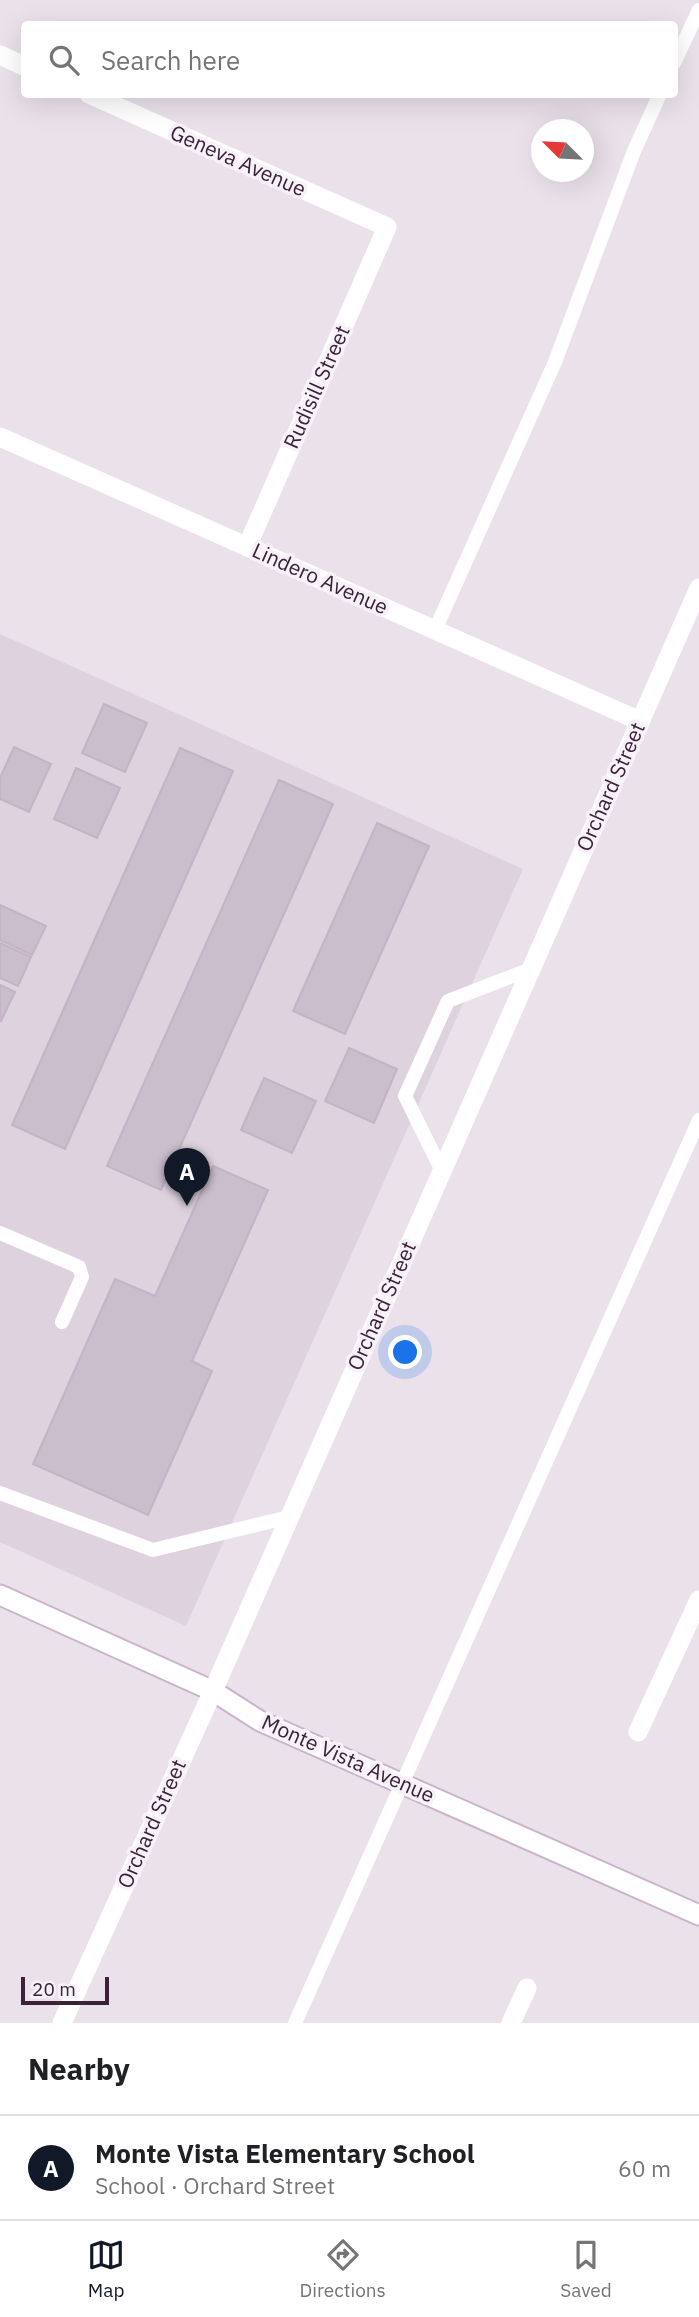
<!DOCTYPE html>
<meta charset="utf-8">
<style>
:root{--surface:#fff;--page:#f6f6f6;--text:#202124;--muted:#757577;--line:#e0e0e0;--accent:#111827}
body{margin:0;font-family:"IBM Plex Sans",sans-serif;background:var(--page);color:var(--text)}
.compass{position:absolute;left:531px;top:119px;width:63px;height:63px;border-radius:50%;background:var(--surface);box-shadow:0 7px 28px #0002;rotate:294deg}
.scale{position:absolute;left:21px;bottom:18px;width:88px;box-sizing:border-box;padding-left:7px;border:4px solid #3b2239;border-top:0;font-size:19px;line-height:24px;white-space:nowrap;color:#3b2239;-webkit-text-stroke:5px #f7f1f8;paint-order:stroke}
.you{position:absolute;left:406px;top:1353px;width:24px;height:24px;margin:-18px;border:5px solid #fff;border-radius:50%;background:#1a73e8;box-shadow:0 0 0 10px #1a73e833}
.badge{display:grid;place-items:center;width:46px;height:46px;border-radius:50%;background:var(--accent);color:#fff;font-size:23px;font-weight:700}
.pin{position:absolute;translate:-50% -58px;filter:drop-shadow(0 2px 4px #0008)}
.pin::after{content:'';position:absolute;top:37px;width:24px;height:21px;background:inherit;clip-path:polygon(0 0,100% 0,50% 100%)}
.list{margin:0;padding:0;list-style:none}
h2{display:flex;justify-content:space-between;align-items:center;height:91px;margin:0;padding:0 28px;font-size:30px}
h2 small{font-size:23px;font-weight:400;color:var(--muted)}
.list li{display:grid;grid-template-columns:46px 1fr auto;gap:21px;align-items:center;box-sizing:border-box;height:105px;padding:0 28px;border-top:2px solid var(--line)}
.list b{display:block;font-size:26px;white-space:nowrap}
.list p{margin:0;font-size:23px;white-space:nowrap;color:var(--muted)}
.list em{font-size:23px;font-style:normal;color:var(--muted)}
.icon{flex:none;width:38px;height:38px;fill:none;stroke:currentColor;stroke-width:2;stroke-linecap:round;stroke-linejoin:round}
.map{position:relative;flex:none;width:699px;height:2023px;overflow:hidden}
.search{position:absolute;background:var(--surface);box-shadow:0 7px 28px #0002;left:21px;right:21px;top:21px;height:77px;display:flex;align-items:center;gap:18px;box-sizing:border-box;padding:0 24px;border-radius:7px;color:var(--muted);font-size:26px}
.sheet{height:196px;background:var(--surface)}
nav{display:flex;justify-content:space-around;align-items:center;box-sizing:border-box;height:98px;border-top:2px solid var(--line);background:var(--surface);font-size:19px;color:var(--muted)}
nav a{display:grid;justify-items:center;gap:4px}
nav .on{color:var(--accent)}
.map>svg:first-child{display:block}
.built{fill:#ded2df}
.building{fill:#cabdcc;stroke:#c4b3c5;stroke-width:2}
.lines{fill:none;stroke-linecap:round;stroke-linejoin:round}
.secondary-casing{stroke:#cab4cb;stroke-width:23}
.service{stroke:#fff;stroke-width:14}
.minor{stroke:#fff;stroke-width:19}
.tertiary{stroke:#fff;stroke-width:19}
.secondary{stroke:#fff;stroke-width:19}
.labels{text-anchor:middle;stroke-width:7;stroke-linejoin:round;paint-order:stroke}
.street-label{font-size:21px;fill:#3b2239;stroke:#f7f1f8}
</style>
<div class="map">
<svg width="699" height="2023" viewBox="0 0 699 2023">
<rect width="100%" height="100%" fill="#eae1eb"/>
<polygon class="built" points="0,634 523,869 186,1626 0,1542"/>
<g class="building">
<polygon points="104,704 147,723 125,772 82,753"/>
<polygon points="14,747 51,764 29,812 0,799 0,778"/>
<polygon points="180,748 233,771 65,1149 12,1125"/>
<polygon points="76,768 120,788 97,838 54,819"/>
<polygon points="279,780 333,804 161,1190 107,1166"/>
<polygon points="377,823 429,846 345,1034 293,1011"/>
<polygon points="0,905 46,926 32,955 0,940"/>
<polygon points="0,943 31,957 18,986 0,978"/>
<polygon points="0,985 15,992 1,1021 0,1020"/>
<polygon points="349,1048 397,1069 374,1123 325,1101"/>
<polygon points="264,1078 316,1101 292,1153 241,1130"/>
<polygon points="213,1166 268,1190 192,1361 212,1371 148,1515 33,1464 115,1279 155,1296"/>
</g>
<g class="lines">
<g class="secondary-casing">
<polyline id="secondary" points="0,1595 213,1691 260,1721 699,1915"/>
</g>
<g class="service">
<polyline points="674,63 699,10"/>
<polyline points="435,630 555,362 634,151 660,94"/>
<polyline points="442,1171 405,1096 448,1001 531,969"/>
<polyline points="0,1233 79,1267 82,1277 62,1322"/>
<polyline points="0,1493 153,1550 289,1517"/>
<polyline points="295,2023 699,1120"/>
</g>
<g class="minor">
<polyline points="0,55 24,66"/>
<polyline points="89,94 387,227 247,547"/>
<polyline points="0,437 640,721"/>
<polyline points="638,1732 699,1600"/>
<polyline points="511,2023 527,1988"/>
</g>
<polyline class="tertiary" points="62,2023 213,1691 699,588"/>
<use href="#secondary" class="secondary"/>
</g>
<g class="labels">
<g class="street-label">
<text transform="translate(238 161) rotate(24)" y="7">Geneva Avenue</text>
<text transform="translate(317 387) rotate(-66)" y="7">Rudisill Street</text>
<text transform="translate(320 579) rotate(24)" y="7">Lindero Avenue</text>
<text transform="translate(611 787) rotate(-66)" y="7">Orchard Street</text>
<text transform="translate(382 1306) rotate(-66)" y="7">Orchard Street</text>
<text transform="translate(348 1759) rotate(24)" y="7">Monte Vista Avenue</text>
<text transform="translate(152 1824) rotate(-66)" y="7">Orchard Street</text>
</g>
</g>
</svg>
<svg class="compass" viewBox="-18 -18 36 36"><path d="M0-13l5 13h-10z" fill="#e53935"/><path d="M0 13l5-13h-10z" fill="#757577"/></svg>
<div class="scale">20 m</div>
<div class="you"></div>
<div class="pin badge" style="left:187px;top:1206px">A</div>
<div class="search"><svg class="icon" aria-label="search" viewBox="0 0 24 24"><circle cx="10" cy="10" r="6"/><path d="M15 15l6 6"/></svg>Search here</div>
</div>
<section class="sheet">
<h2>Nearby<small></small></h2>
<ul class="list">
<li><span class="badge">A</span><div><b>Monte Vista Elementary School</b><p>School · Orchard Street</p></div><em>60 m</em></li>
</ul>
</section>
<nav>
<a class="on"><svg class="icon" aria-label="map" viewBox="0 0 24 24"><path d="M3 6l6-2 6 2 6-2v14l-6 2-6-2-6 2zM9 4v14M15 6v14"/></svg>Map</a>
<a><svg class="icon" aria-label="directions" viewBox="0 0 24 24"><path d="M12 3l9 9-9 9-9-9zM9 14v-3h6M13 9l2 2-2 2"/></svg>Directions</a>
<a><svg class="icon" aria-label="saved" viewBox="0 0 24 24"><path d="M7 4h10v16l-5-4-5 4z"/></svg>Saved</a>
</nav>
